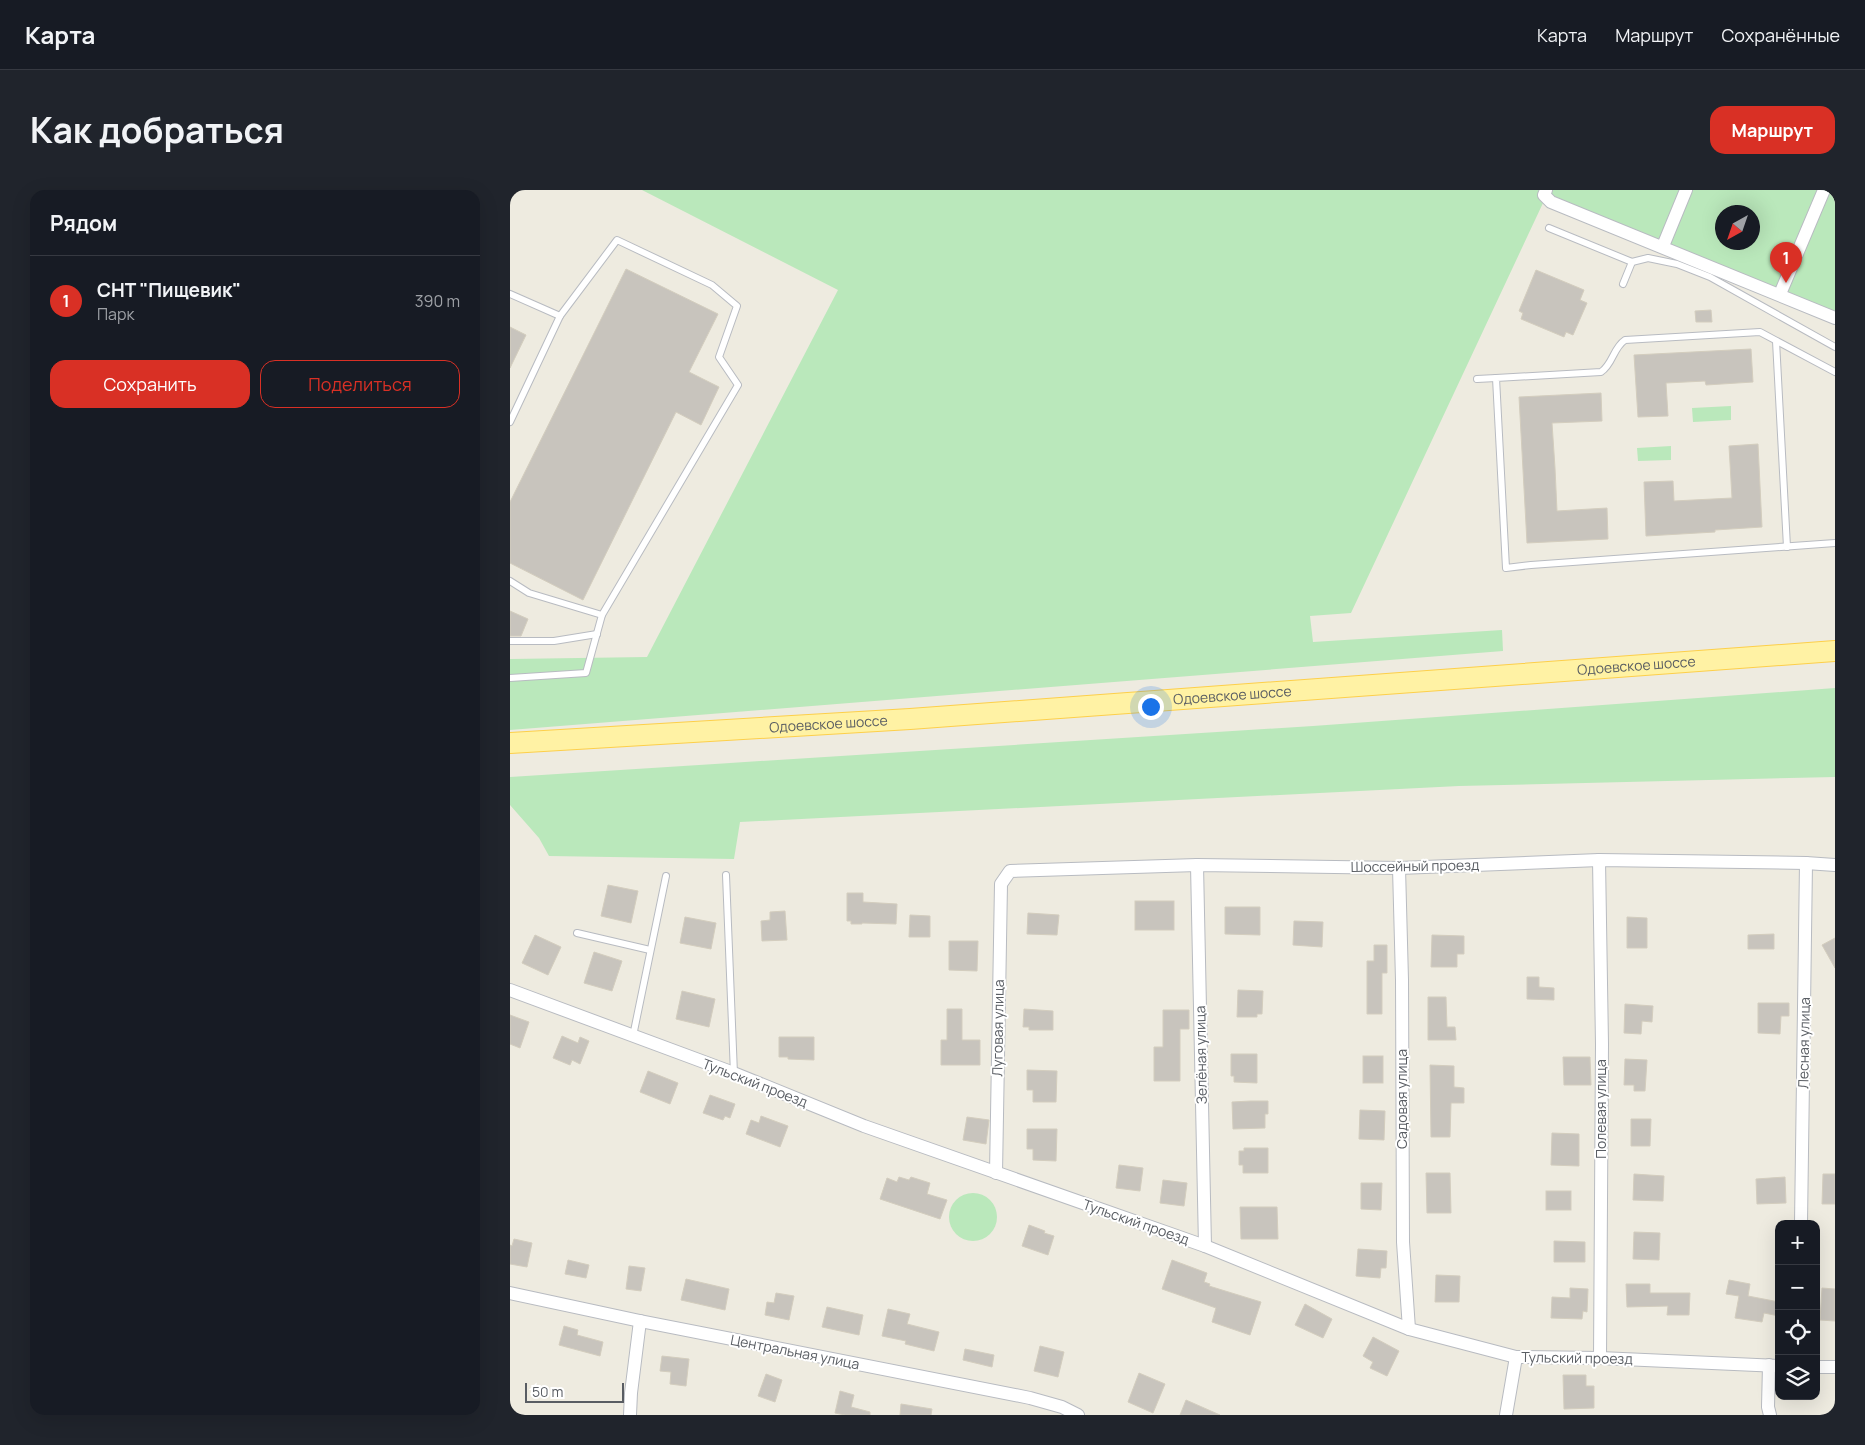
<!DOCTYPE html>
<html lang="ru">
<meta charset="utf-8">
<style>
:root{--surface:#171b24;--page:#20242c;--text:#f1f3f6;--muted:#9ea1a6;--line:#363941;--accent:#d93025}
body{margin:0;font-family:Manrope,sans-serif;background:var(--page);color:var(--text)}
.controls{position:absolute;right:15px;bottom:15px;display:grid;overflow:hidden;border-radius:10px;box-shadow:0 5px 20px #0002}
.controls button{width:45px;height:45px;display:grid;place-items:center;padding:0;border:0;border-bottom:1px solid var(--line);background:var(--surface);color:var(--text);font:25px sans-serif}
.compass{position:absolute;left:1205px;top:15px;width:45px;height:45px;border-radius:50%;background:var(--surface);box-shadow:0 5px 20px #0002;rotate:220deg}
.scale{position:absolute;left:15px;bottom:12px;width:99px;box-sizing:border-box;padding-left:5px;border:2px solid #595d63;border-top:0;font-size:14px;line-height:18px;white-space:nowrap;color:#595d63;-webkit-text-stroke:4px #fff;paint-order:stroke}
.you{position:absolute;left:640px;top:516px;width:18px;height:18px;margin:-12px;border:4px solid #fff;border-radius:50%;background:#1a73e8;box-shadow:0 0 0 8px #1a73e833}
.badge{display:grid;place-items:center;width:32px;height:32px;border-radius:50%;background:var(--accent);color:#fff;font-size:16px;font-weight:700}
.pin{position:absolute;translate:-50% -41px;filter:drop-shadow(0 1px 2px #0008)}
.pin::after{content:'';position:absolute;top:26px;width:18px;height:15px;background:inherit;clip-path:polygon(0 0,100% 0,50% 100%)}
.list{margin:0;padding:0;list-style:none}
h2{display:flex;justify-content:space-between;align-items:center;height:65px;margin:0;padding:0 20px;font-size:21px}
h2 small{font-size:16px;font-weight:400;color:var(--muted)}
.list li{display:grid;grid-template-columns:32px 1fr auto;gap:15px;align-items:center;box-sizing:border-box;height:90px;padding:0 20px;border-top:1px solid var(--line)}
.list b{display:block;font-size:19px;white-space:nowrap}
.list p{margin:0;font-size:16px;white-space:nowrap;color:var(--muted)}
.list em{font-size:16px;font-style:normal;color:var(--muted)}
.actions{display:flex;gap:10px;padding:15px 20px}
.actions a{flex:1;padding:11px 0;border:1px solid var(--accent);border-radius:15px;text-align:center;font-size:18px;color:var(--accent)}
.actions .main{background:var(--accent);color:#fff}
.icon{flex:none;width:28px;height:28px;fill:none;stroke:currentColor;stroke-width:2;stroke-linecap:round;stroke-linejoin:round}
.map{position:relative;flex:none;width:1325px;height:1225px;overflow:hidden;border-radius:15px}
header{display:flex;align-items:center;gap:30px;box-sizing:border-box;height:70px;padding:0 25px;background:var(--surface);border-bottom:1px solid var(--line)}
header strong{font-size:24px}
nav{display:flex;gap:28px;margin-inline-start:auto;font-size:18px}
.intro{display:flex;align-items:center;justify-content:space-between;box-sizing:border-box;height:120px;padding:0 30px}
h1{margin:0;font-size:35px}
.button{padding:12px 22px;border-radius:15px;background:var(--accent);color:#fff;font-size:18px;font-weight:700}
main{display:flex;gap:30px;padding:0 30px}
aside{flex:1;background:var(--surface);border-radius:15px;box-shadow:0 5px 20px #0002}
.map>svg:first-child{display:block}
.green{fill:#bae8bb;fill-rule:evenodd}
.building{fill:#c8c4bd;stroke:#d3cdbe}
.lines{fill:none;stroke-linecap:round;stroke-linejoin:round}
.service-casing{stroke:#b8bbc1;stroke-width:8}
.minor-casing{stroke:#b8bbc1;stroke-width:14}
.primary-casing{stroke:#fdcf4a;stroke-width:22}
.service{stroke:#fff;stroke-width:6}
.minor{stroke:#fff;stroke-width:12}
.primary{stroke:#fff2a4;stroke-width:20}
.labels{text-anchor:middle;stroke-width:4;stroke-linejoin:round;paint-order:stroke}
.street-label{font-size:14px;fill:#595d63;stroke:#fff}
</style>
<header>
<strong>Карта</strong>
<nav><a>Карта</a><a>Маршрут</a><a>Сохранённые</a></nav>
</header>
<div class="intro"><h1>Как добраться</h1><a class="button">Маршрут</a></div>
<main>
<aside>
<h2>Рядом<small></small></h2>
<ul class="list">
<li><span class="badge">1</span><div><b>СНТ &quot;Пищевик&quot;</b><p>Парк</p></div><em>390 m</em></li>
</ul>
<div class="actions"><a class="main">Сохранить</a><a>Поделиться</a></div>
</aside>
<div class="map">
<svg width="1325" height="1225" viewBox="0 0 1325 1225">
<rect width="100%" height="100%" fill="#eeebe0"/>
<g class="green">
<path d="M132,0H1325V133L1033,13L841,423L800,426L803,452L992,440L993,461L0,540V469L137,467L328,100ZM1212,22H1242V52H1212Z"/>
<polygon points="1221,216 1221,230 1183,232 1182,218"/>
<polygon points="1161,256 1161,270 1128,271 1127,258"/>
<polygon points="1325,498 1325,587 949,596 230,632 224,669 39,666 29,648 0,615 0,587 803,536"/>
<circle cx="463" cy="1027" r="24"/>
</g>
<g class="building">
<polygon points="116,79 208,124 179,182 209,197 191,235 166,222 73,410 0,373 0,312"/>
<polygon points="1026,80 1074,100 1070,110 1077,113 1063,145 1056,142 1054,147 1011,129 1013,123 1009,121"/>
<polygon points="1201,120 1202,132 1186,132 1185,121"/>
<polygon points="0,137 16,145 0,178"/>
<polygon points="1241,159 1243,192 1196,195 1195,191 1156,193 1158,226 1128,227 1124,165"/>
<polygon points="1091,203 1092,231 1042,233 1045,278 1047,321 1097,318 1098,349 1017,353 1009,207"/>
<polygon points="1248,254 1252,337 1205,340 1205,342 1136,346 1134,292 1163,291 1164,311 1222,308 1219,256"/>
<polygon points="0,421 18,429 11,446 0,446"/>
<polygon points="98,695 128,701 121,733 91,726"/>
<polygon points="337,703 353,703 353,712 387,714 386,734 352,733 352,734 341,734 341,731 337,731"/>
<rect x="625" y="711" width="39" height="29"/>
<polygon points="715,717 750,717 750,745 715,744"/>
<polygon points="275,721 277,750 252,751 251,731 260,730 260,722"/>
<polygon points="518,723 549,725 547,745 517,744"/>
<polygon points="400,725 420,726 420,747 399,747"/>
<polygon points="175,727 206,733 201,759 170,753"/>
<polygon points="1117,727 1137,728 1137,758 1117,758"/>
<polygon points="784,731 813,732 812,757 783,755"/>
<polygon points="1264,744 1264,759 1238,759 1238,745"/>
<polygon points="25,745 51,757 38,785 12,773"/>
<polygon points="922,745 954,746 954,764 947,764 947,777 921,777"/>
<polygon points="1325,748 1325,778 1312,755"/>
<polygon points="439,751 468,751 467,781 439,780"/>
<polygon points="864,755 877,755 877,783 872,783 872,824 857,824 857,771 864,771"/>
<polygon points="84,762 112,771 102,801 74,793"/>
<polygon points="1017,787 1029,787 1029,797 1044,798 1044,810 1017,809"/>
<polygon points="728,800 753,801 752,824 747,824 747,827 727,827"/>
<polygon points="172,801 205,809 199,837 166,829"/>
<polygon points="918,807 936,807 937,837 945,837 946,850 918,850"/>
<polygon points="1248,813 1279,813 1279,826 1271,826 1270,844 1248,843"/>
<polygon points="1115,814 1143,816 1142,832 1132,831 1131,844 1114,843"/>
<polygon points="437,819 452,819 452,850 470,850 470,875 431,875 431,850 437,850"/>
<polygon points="514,819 543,821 543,840 519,840 519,837 513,837"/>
<polygon points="653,820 679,820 679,839 670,839 670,891 644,891 644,857 653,857"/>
<polygon points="0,825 19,832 10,858 0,854"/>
<polygon points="52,846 68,853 70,847 79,851 70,874 62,870 60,875 43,868"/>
<polygon points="269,847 304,847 304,870 278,869 278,867 269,867"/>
<polygon points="721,864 747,864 747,893 724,892 724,886 721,886"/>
<rect x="853" y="866" width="20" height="27"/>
<polygon points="1053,867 1080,867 1081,895 1054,895"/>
<polygon points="1115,869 1137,870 1135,901 1124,901 1124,895 1114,895"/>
<polygon points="920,875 944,876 944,897 954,898 954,913 941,913 940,947 921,947"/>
<polygon points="517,880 547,881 546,912 523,912 523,900 517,900"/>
<polygon points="138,881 168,893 160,914 130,902"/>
<polygon points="200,905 225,914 220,928 215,926 213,930 193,923"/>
<polygon points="741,911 758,911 758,924 755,924 755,938 723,939 722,912"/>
<polygon points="850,920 875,921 874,950 849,949"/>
<polygon points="251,926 278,936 270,957 236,944 241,930 249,933"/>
<polygon points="457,927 479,930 476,954 453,950"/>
<polygon points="1121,929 1141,929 1140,956 1121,956"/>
<polygon points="517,939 547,939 546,971 523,970 523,959 517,959"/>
<polygon points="1042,943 1069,944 1069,976 1041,975"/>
<polygon points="734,958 758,958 758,983 733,983 733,975 729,975 729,961 734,961"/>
<polygon points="609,975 633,978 630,1001 606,998"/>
<polygon points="916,983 940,983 941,1023 917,1023"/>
<polygon points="1124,984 1154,986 1153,1011 1123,1010"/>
<polygon points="1313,984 1325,984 1325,1014 1312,1014"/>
<polygon points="389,987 399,990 401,987 420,993 417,1004 437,1010 430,1029 370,1009 377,988 387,992"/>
<polygon points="1275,987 1276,1013 1247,1014 1246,989"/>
<polygon points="653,990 677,993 674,1016 650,1013"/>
<polygon points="851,993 872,993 871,1020 851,1019"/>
<rect x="1036" y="1001" width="25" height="19"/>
<polygon points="730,1017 767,1017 768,1049 731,1049"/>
<polygon points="519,1035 535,1041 534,1043 544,1046 538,1065 512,1056"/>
<polygon points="1124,1042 1150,1043 1149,1070 1123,1069"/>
<polygon points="4,1049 22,1053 17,1077 0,1074 0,1055 2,1056"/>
<polygon points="1044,1051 1075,1052 1075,1072 1044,1072"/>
<polygon points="848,1059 877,1061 876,1078 871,1078 870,1088 846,1086"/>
<polygon points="58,1070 79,1075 76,1088 55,1084"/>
<polygon points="662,1070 697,1083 694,1092 700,1094 699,1096 751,1112 740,1145 702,1132 706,1118 652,1099"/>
<polygon points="119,1076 135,1078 131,1101 116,1099"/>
<polygon points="926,1085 950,1086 949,1112 925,1112"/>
<polygon points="176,1089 219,1099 215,1120 171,1110"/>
<polygon points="1219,1090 1240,1094 1238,1106 1269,1112 1269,1126 1254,1123 1252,1132 1225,1128 1229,1106 1216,1104"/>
<polygon points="1116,1094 1140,1094 1140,1103 1180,1103 1179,1125 1157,1125 1158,1116 1117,1117"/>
<polygon points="1060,1098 1078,1099 1077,1122 1073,1121 1072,1129 1041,1128 1042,1107 1060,1108"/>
<polygon points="1312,1098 1325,1099 1325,1131 1310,1130"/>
<polygon points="266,1103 284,1106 279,1130 255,1125 257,1112 264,1113"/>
<polygon points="795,1114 822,1129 813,1148 785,1135"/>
<polygon points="317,1117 353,1125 349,1145 312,1137"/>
<polygon points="378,1119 400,1124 397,1134 429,1142 424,1161 395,1154 396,1151 372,1146"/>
<polygon points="54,1136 68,1140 67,1145 93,1152 90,1166 49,1155"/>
<polygon points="863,1147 889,1161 877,1186 860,1178 863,1172 853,1166"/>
<polygon points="530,1156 554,1162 548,1187 524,1181"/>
<polygon points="455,1159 484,1165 482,1177 453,1170"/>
<polygon points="152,1166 179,1169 176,1196 160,1194 161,1182 150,1181"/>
<polygon points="629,1183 655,1194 643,1223 618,1212"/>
<polygon points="256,1184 272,1190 265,1212 248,1206"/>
<polygon points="1053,1185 1076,1185 1076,1196 1084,1196 1084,1218 1054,1219"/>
<polygon points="330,1201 344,1205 341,1217 360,1222 360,1225 335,1225 325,1223"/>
<polygon points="676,1210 710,1225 670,1225"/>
<polygon points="391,1214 422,1219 421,1225 390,1225"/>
</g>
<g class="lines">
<g class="service-casing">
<g id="service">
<polyline points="1039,38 1122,72 1138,68 1167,74 1200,87 1325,157"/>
<polyline points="1113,94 1122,72"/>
<polyline points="0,104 50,126 107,50 202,95 227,116 209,167 228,195 92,425 76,483 0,488"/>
<polyline points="1266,151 1277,357"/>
<path d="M1325,182L1250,142L1115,150C1103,158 1103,174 1091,182L986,188L996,378L1021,375L1325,353"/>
<polyline points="967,189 986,188"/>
<polyline points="0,232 50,126"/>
<polyline points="0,391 19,403 92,425"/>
<polyline points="0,451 44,451 87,444"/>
<polyline points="216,685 224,884"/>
<polyline points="67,743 140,760"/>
<polyline points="123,846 156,686"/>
</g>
</g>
<g class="minor-casing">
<g id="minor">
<polyline points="1036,0 1034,5 1041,12 1325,128"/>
<polyline points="1153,56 1176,0"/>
<polyline points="1270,104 1314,0"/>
<polyline points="1089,670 1092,854 1090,1168"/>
<polyline points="687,675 695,1056"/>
<polyline points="889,678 892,790 893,1052 899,1139"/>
<polyline points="0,800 221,882 354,936 695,1056 899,1139 1006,1167 1090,1168 1269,1176"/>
<polyline points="486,983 491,694 500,681 687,675 889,678 1089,670 1296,673 1325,675"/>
<polyline points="1291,1034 1296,673"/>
<polyline points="0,1103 130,1131 520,1208 552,1217 568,1225"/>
<polyline points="1259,1175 1258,1217 1260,1225"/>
<polyline points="1306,1177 1325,1177"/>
<polyline points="120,1225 121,1203 130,1131"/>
<polyline points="996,1225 1006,1167"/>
</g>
</g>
<g class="primary-casing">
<g id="primary">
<path id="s1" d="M0,553L400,529L1325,461"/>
</g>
</g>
<use href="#service" class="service"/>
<use href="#minor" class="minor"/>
<use href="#primary" class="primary"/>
</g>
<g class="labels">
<g class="street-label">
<text dy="5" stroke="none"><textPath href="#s1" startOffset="1129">Одоевское шоссе</textPath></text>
<text dy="5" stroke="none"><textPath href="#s1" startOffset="724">Одоевское шоссе</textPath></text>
<text dy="5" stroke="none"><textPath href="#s1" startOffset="319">Одоевское шоссе</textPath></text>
<text transform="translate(905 676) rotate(-1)" y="5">Шоссейный проезд</text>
<text transform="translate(488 838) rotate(-89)" y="5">Луговая улица</text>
<text transform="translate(1294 853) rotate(-89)" y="5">Лесная улица</text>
<text transform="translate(691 865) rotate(-91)" y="5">Зелёная улица</text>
<text transform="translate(245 893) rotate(21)" y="5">Тульский проезд</text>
<text transform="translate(892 909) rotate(-90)" y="5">Садовая улица</text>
<text transform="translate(1091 919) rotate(-90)" y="5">Полевая улица</text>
<text transform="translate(626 1032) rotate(19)" y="5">Тульский проезд</text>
<text transform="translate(285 1162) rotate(11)" y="5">Центральная улица</text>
<text transform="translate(1067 1168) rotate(1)" y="5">Тульский проезд</text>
</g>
</g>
</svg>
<div class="controls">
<button>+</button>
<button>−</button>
<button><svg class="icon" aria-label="locate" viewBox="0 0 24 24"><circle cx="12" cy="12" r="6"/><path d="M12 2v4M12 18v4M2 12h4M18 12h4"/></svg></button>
<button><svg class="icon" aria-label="layers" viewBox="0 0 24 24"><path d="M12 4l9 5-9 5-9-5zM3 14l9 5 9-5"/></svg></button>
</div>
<svg class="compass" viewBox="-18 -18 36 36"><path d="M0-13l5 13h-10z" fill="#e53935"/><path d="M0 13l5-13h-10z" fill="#9ea1a6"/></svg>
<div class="scale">50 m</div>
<div class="you"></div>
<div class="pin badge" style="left:1276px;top:93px">1</div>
</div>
</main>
